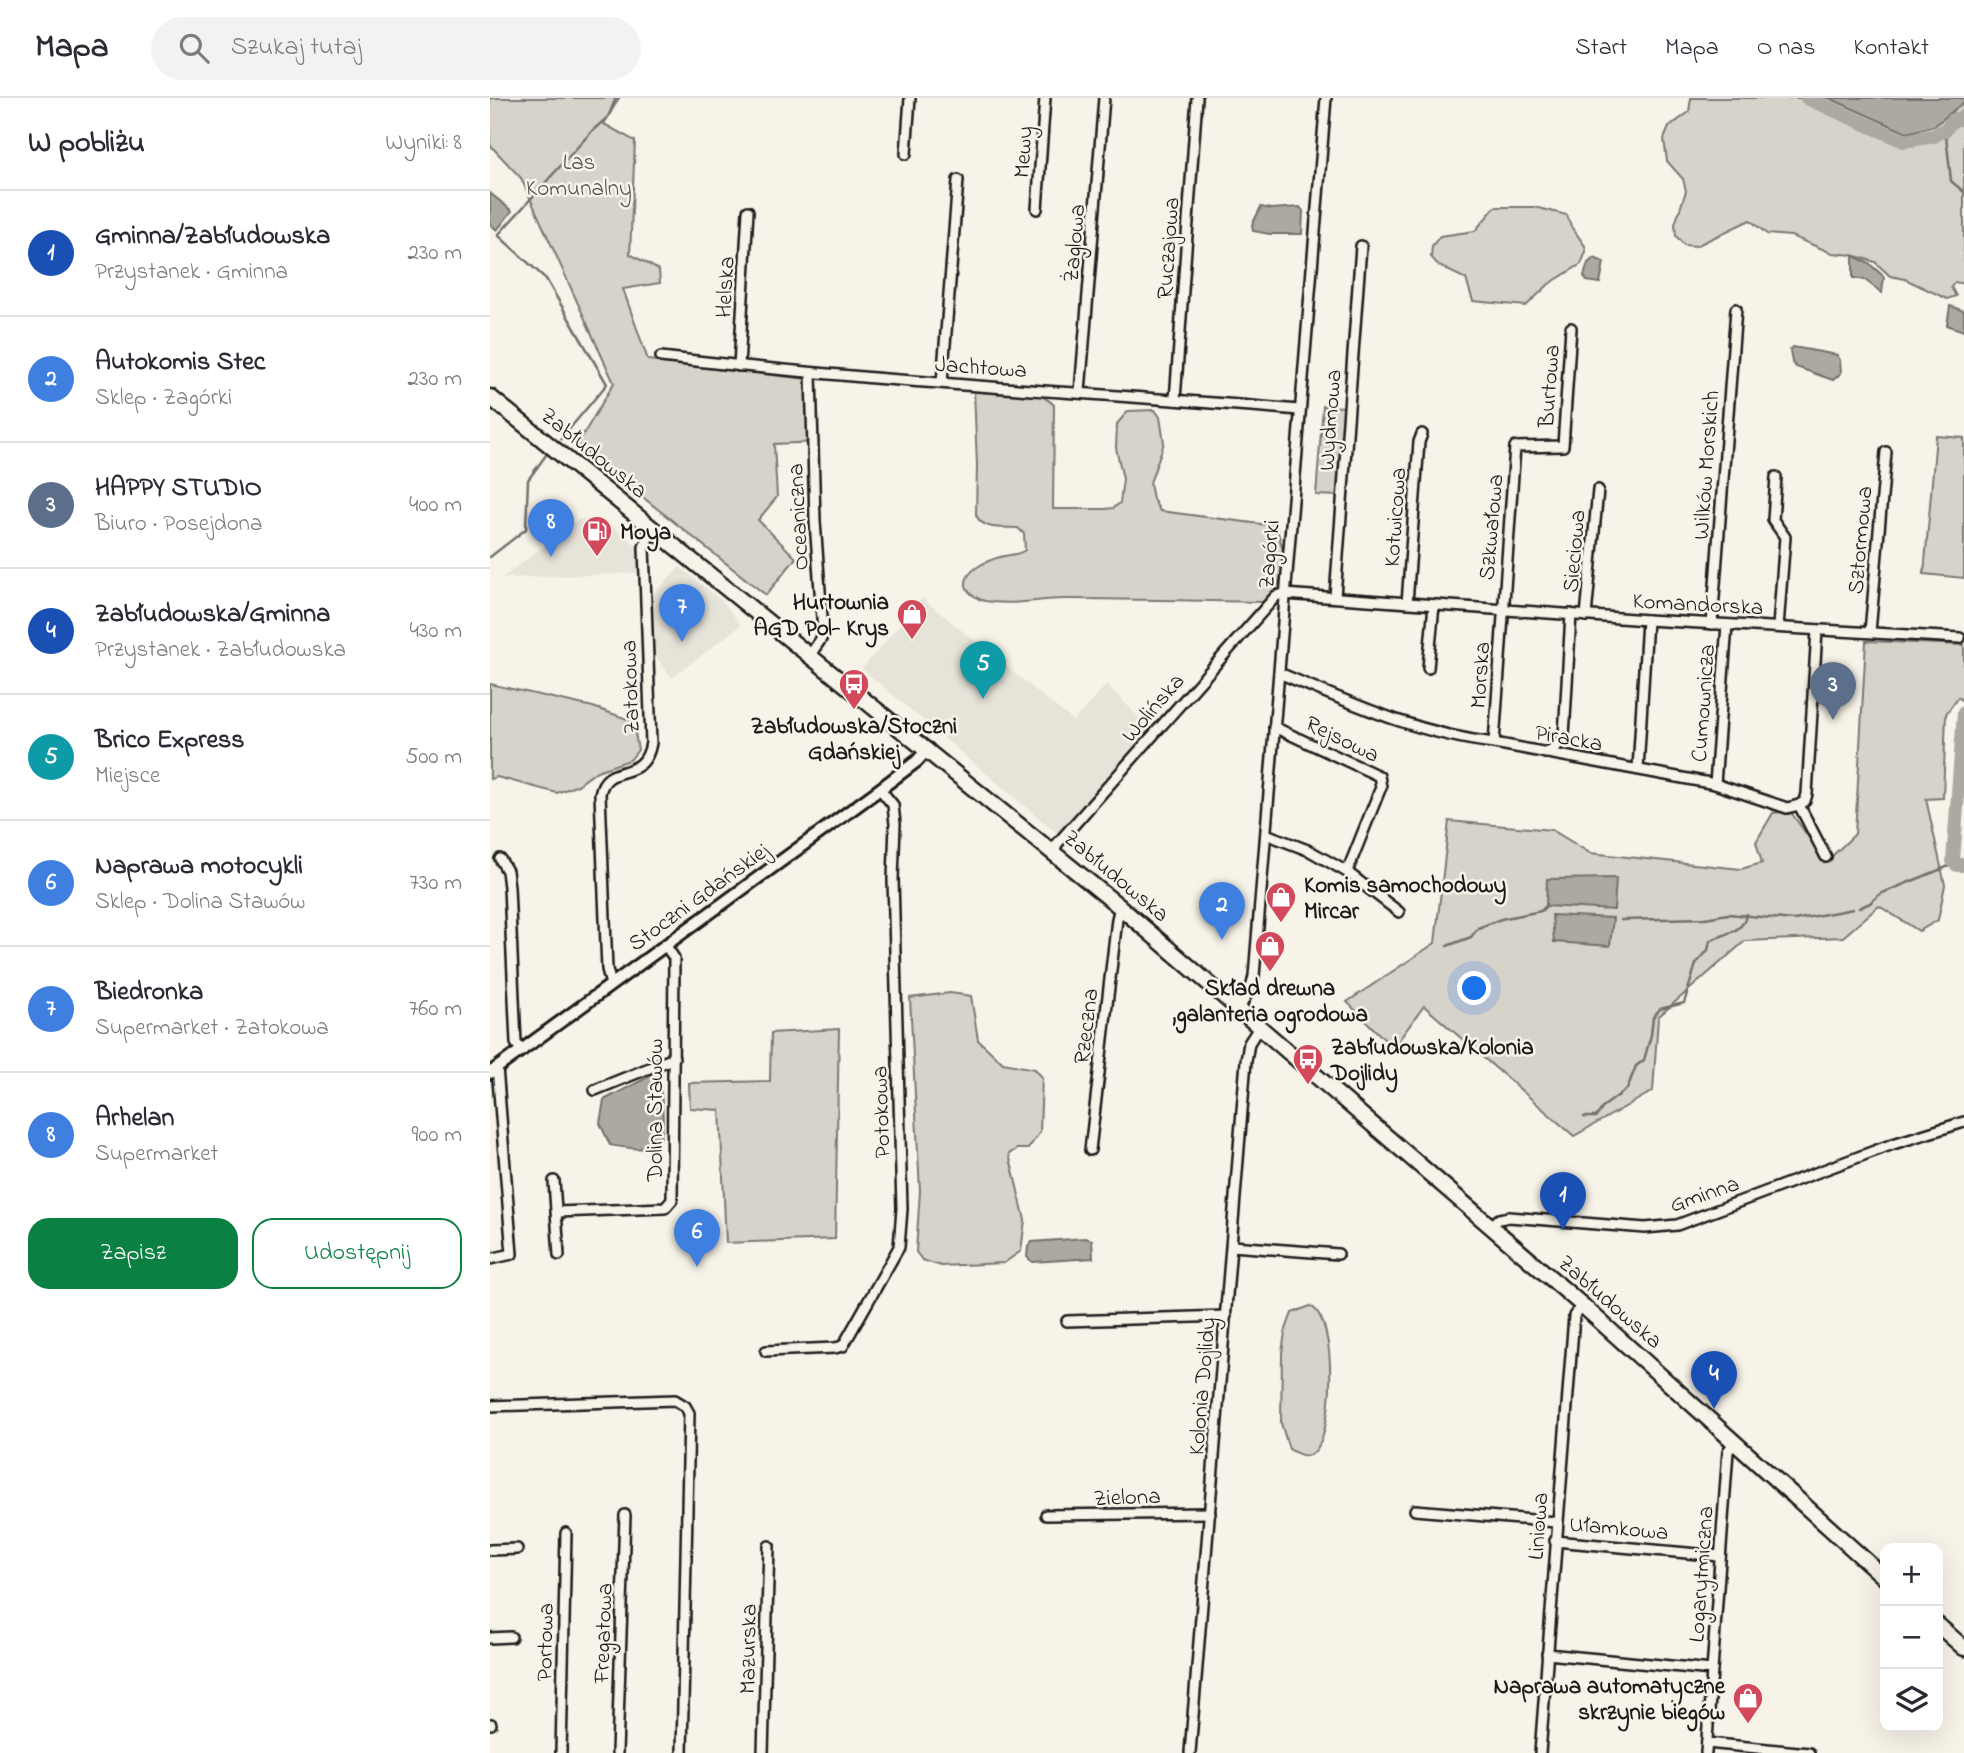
<!DOCTYPE html>
<html lang="pl">
<meta charset="utf-8">
<style>
:root{--surface:#fff;--page:#f2f2f3;--text:#2b2b33;--muted:#7c7c81;--line:#e1e1e2;--accent:#0b8043}
body{margin:0;font-family:"Indie Flower",sans-serif;background:var(--page);color:var(--text)}
.controls{position:absolute;right:21px;bottom:21px;display:grid;overflow:hidden;border-radius:14px;box-shadow:0 7px 28px #0002}
.controls button{width:63px;height:63px;display:grid;place-items:center;padding:0;border:0;border-bottom:2px solid var(--line);background:var(--surface);color:var(--text);font:35px sans-serif}
.you{position:absolute;left:985px;top:891px;width:24px;height:24px;margin:-18px;border:5px solid #fff;border-radius:50%;background:#1a73e8;box-shadow:0 0 0 10px #1a73e833}
.badge{display:grid;place-items:center;width:46px;height:46px;border-radius:50%;background:var(--accent);color:#fff;font-size:23px;font-weight:700}
.pin{position:absolute;translate:-50% -58px;filter:drop-shadow(0 2px 4px #0008)}
.pin::after{content:'';position:absolute;top:37px;width:24px;height:21px;background:inherit;clip-path:polygon(0 0,100% 0,50% 100%)}
.list{margin:0;padding:0;list-style:none}
h2{display:flex;justify-content:space-between;align-items:center;height:91px;margin:0;padding:0 28px;font-size:30px}
h2 small{font-size:23px;font-weight:400;color:var(--muted)}
.list li{display:grid;grid-template-columns:46px 1fr auto;gap:21px;align-items:center;box-sizing:border-box;height:126px;padding:0 28px;border-top:2px solid var(--line)}
.list b{display:block;font-size:26px;white-space:nowrap}
.list p{margin:0;font-size:23px;white-space:nowrap;color:var(--muted)}
.list em{font-size:23px;font-style:normal;color:var(--muted)}
.actions{display:flex;gap:14px;padding:21px 28px}
.actions a{flex:1;padding:16px 0;border:2px solid var(--accent);border-radius:21px;text-align:center;font-size:24px;color:var(--accent)}
.actions .main{background:var(--accent);color:#fff}
.icon{flex:none;width:38px;height:38px;fill:none;stroke:currentColor;stroke-width:2;stroke-linecap:round;stroke-linejoin:round}
.map{position:relative;flex:none;width:1474px;height:1655px;overflow:hidden}
header{display:flex;align-items:center;gap:42px;box-sizing:border-box;height:98px;padding:0 35px;background:var(--surface);border-bottom:2px solid var(--line)}
header strong{font-size:33px}
nav{display:flex;gap:38px;margin-inline-start:auto;font-size:24px}
.search{width:490px;height:63px;background:var(--page);display:flex;align-items:center;gap:18px;box-sizing:border-box;padding:0 24px;border-radius:38px;color:var(--muted);font-size:26px}
main{display:flex}
aside{flex:1;background:var(--surface)}
.map>svg:first-child{display:block}
.built{fill:#e6e3d9}
.green{fill:#d7d3cb;stroke:#7a7874;stroke-width:2}
.water{fill:#aca9a2;stroke:#72716c;stroke-width:2}
.lines{fill:none;stroke-linecap:round;stroke-linejoin:round}
.stream{stroke:#72716c;stroke-width:2.5}
.river{stroke:#aca9a2;stroke-width:14}
.minor-casing{stroke:#1c1c1c;stroke-width:14}
.tertiary-casing{stroke:#1c1c1c;stroke-width:16}
.trunk-casing{stroke:#1c1c1c;stroke-width:19}
.minor{stroke:#f7f3e8;stroke-width:9}
.tertiary{stroke:#f7f3e8;stroke-width:10}
.trunk{stroke:#f7f3e8;stroke-width:14}
.labels{text-anchor:middle;stroke-width:5;stroke-linejoin:round;paint-order:stroke}
.street-label{font-size:23px;fill:#1c1c1c;stroke:#f7f3e8}
.park-label{font-size:23px;fill:#545351;stroke:#f7f3e8}
.poi-label{font-size:23px;font-weight:bold;fill:#1c1c1c;stroke:#f7f3e8;text-anchor:start}
</style>
<header>
<strong>Mapa</strong>
<div class="search"><svg class="icon" aria-label="search" viewBox="0 0 24 24"><circle cx="10" cy="10" r="6"/><path d="M15 15l6 6"/></svg>Szukaj tutaj</div>
<nav><a>Start</a><a>Mapa</a><a>O nas</a><a>Kontakt</a></nav>
</header>
<main>
<aside>
<h2>W pobliżu<small>Wyniki: 8</small></h2>
<ul class="list">
<li><span class="badge" style="background:#1a4fb4">1</span><div><b>Gminna/Zabłudowska</b><p>Przystanek · Gminna</p></div><em>230 m</em></li>
<li><span class="badge" style="background:#3f7fe0">2</span><div><b>Autokomis Stec</b><p>Sklep · Zagórki</p></div><em>230 m</em></li>
<li><span class="badge" style="background:#5c6f8a">3</span><div><b>HAPPY STUDIO</b><p>Biuro · Posejdona</p></div><em>400 m</em></li>
<li><span class="badge" style="background:#1a4fb4">4</span><div><b>Zabłudowska/Gminna</b><p>Przystanek · Zabłudowska</p></div><em>430 m</em></li>
<li><span class="badge" style="background:#0f9aa8">5</span><div><b>Brico Express</b><p>Miejsce</p></div><em>500 m</em></li>
<li><span class="badge" style="background:#3f7fe0">6</span><div><b>Naprawa motocykli</b><p>Sklep · Dolina Stawów</p></div><em>730 m</em></li>
<li><span class="badge" style="background:#3f7fe0">7</span><div><b>Biedronka</b><p>Supermarket · Zatokowa</p></div><em>760 m</em></li>
<li><span class="badge" style="background:#3f7fe0">8</span><div><b>Arhelan</b><p>Supermarket</p></div><em>900 m</em></li>
</ul>
<div class="actions"><a class="main">Zapisz</a><a>Udostępnij</a></div>
</aside>
<div class="map">
<svg width="1474" height="1655" viewBox="0 0 1474 1655">
<rect width="100%" height="100%" fill="#f7f3e8"/>
<filter id="ink" filterUnits="userSpaceOnUse"><feTurbulence type="fractalNoise" baseFrequency=".0143" numOctaves="2"/><feDisplacementMap in="SourceGraphic" scale="14" xChannelSelector="R" yChannelSelector="G"/><feConvolveMatrix kernelMatrix="1 2 1 2 8 2 1 2 1" color-interpolation-filters="sRGB"/></filter>
<g filter="url(#ink)">
<g class="built">
<polygon points="89,421 114,422 148,448 150,475 12,480"/>
<polygon points="190,469 234,505 251,527 182,580 163,555 162,497"/>
<polygon points="432,500 583,623 617,586 662,633 575,742 372,571"/>
</g>
<g class="green">
<polygon points="0,0 129,0 114,26 145,43 140,156 169,172 170,185 133,191 158,262 325,282 328,344 284,346 287,399 268,422 306,460 276,497 87,347 124,285 31,80 0,47"/>
<polygon points="1201,0 1474,0 1474,186 1465,184 1461,189 1466,198 1457,201 1415,181 1400,178 1385,164 1363,157 1342,155 1301,138 1277,136 1260,122 1206,148 1194,147 1186,138 1185,126 1196,93 1193,81 1177,63 1174,41 1179,29 1199,14"/>
<polygon points="1005,109 1044,109 1077,117 1081,128 1095,148 1096,154 1091,166 1059,186 1036,208 983,203 976,181 949,168 941,159 942,148 950,138 985,133"/>
<path d="M515,292C532,294 552,294 564,307L563,411H615L623,410L630,405L633,381L626,350L627,326L638,313L665,312L670,319L674,345L660,385L663,401L670,413L786,428L796,462L788,487L777,504C710,503 642,501 575,501C549,501 520,508 495,503C487,501 477,495 476,487C474,472 499,462 510,459C520,456 527,458 535,452L534,436L528,430C513,429 493,433 486,417L487,367L484,293Z"/>
<polygon points="833,308 856,309 849,398 826,397"/>
<polygon points="1446,338 1474,340 1474,480 1434,476"/>
<polygon points="1376,543 1474,547 1474,604 1468,599 1456,616 1453,700 1436,701 1455,787 1448,822 1429,833 1389,808 1353,839 1255,843 1168,919 1163,993 1084,1038 934,908 903,950 857,904 945,845 959,723 1062,732 1100,755 1251,771 1272,765 1266,744 1283,715 1300,713 1336,764 1365,736"/>
<polygon points="0,586 103,609 143,623 148,652 140,662 107,673 88,687 67,695 7,679 0,681"/>
<polygon points="460,895 481,898 488,942 513,965 545,971 552,979 550,1034 538,1051 527,1051 519,1056 535,1122 531,1153 514,1165 451,1168 432,1162 426,1154 430,1093 420,900"/>
<polygon points="349,931 345,1141 236,1145 230,1012 200,1010 199,985 280,983 281,935"/>
<path d="M820,1208C849,1220 844,1339 823,1355C816,1361 806,1355 799,1351L791,1325L792,1255L795,1234L802,1215Z"/>
</g>
<g class="water">
<polygon points="1339,0 1474,0 1474,4 1444,28 1417,35"/>
<polygon points="0,95 22,113 7,132 0,126"/>
<polygon points="771,109 781,111 810,109 813,113 812,136 780,136 763,133 762,127"/>
<polygon points="1363,158 1379,165 1394,179 1392,195 1375,182 1363,180"/>
<polygon points="1104,160 1114,164 1110,185 1097,183 1094,178 1098,165"/>
<polygon points="1460,208 1474,213 1474,233 1457,227"/>
<polygon points="1303,249 1347,257 1350,262 1351,275 1343,282 1306,269 1302,264 1300,252"/>
<polygon points="1126,780 1124,812 1056,808 1057,781"/>
<polygon points="1062,817 1123,820 1120,848 1064,844"/>
<path d="M160,978L168,979C171,992 177,1034 168,1044C159,1055 132,1049 120,1047L110,1025L114,1002Z"/>
<polygon points="595,1140 602,1142 603,1160 542,1164 537,1159 538,1149 542,1144"/>
</g>
<g class="lines">
<g class="stream">
<polyline points="1453,34 1456,37 1461,83 1474,94"/>
<polyline points="71,341 117,286 56,181 8,137 102,33 118,19 126,0"/>
<polyline points="0,459 36,431 38,382 56,357"/>
<polyline points="1369,810 1380,805 1390,796 1464,766"/>
<polyline points="1131,822 1215,820 1238,816 1304,822 1363,811"/>
<polyline points="957,848 981,839 988,830 1011,821 1051,813 1056,808"/>
<path d="M1094,1019H1106L1114,1008L1137,991L1146,968L1154,962L1161,937L1163,919L1170,911L1194,905L1206,866L1218,852L1220,843C1234,835 1254,835 1256,816"/>
</g>
<g class="river">
<polyline points="1317,0 1414,43 1444,38 1456,31 1463,22 1470,21 1474,18"/>
<polyline points="1474,615 1463,763 1467,767 1474,767"/>
</g>
<g class="minor-casing">
<g id="minor">
<polyline points="416,56 420,0"/>
<polyline points="547,111 555,0"/>
<path d="M171,259C383,284 597,294 809,312"/>
<polyline points="249,268 258,113"/>
<polyline points="452,285 468,82"/>
<polyline points="590,294 614,0"/>
<polyline points="685,302 707,0"/>
<polyline points="1286,379 1283,422 1295,439 1288,529"/>
<polyline points="845,499 871,148"/>
<polyline points="917,505 929,344 932,336"/>
<polyline points="1096,518 1108,392"/>
<polyline points="1222,526 1246,211"/>
<polyline points="1380,534 1396,354"/>
<polyline points="320,557 331,541 333,534 325,423 321,276"/>
<polyline points="938,570 944,507"/>
<path d="M789,575C859,604 927,636 1004,645L1225,686L1297,710L1309,707L1336,759"/>
<polyline points="784,629 889,678 891,689 857,774"/>
<polyline points="1004,645 1025,349 1073,348 1081,230"/>
<polyline points="1055,655 1066,649 1074,638 1081,516"/>
<polyline points="1148,671 1157,522"/>
<polyline points="1225,686 1237,527"/>
<polyline points="1309,707 1315,703 1317,696 1327,532"/>
<polyline points="776,736 820,753 857,774 909,814"/>
<polyline points="564,754 567,746 786,498 794,496 1157,522 1470,540"/>
<polyline points="10,761 17,773 19,789 26,945 32,953"/>
<path d="M121,887L117,871L110,696C116,662 154,687 161,645L154,449L163,430"/>
<polyline points="749,911 762,887 764,878 836,0"/>
<polyline points="105,992 184,960"/>
<polyline points="600,1052 627,821 630,809"/>
<polyline points="64,1083 69,1157"/>
<polyline points="67,1114 175,1110 182,1102 184,860 176,848"/>
<polyline points="1000,1128 1009,1121 1019,1119 1155,1130 1187,1127 1403,1046 1474,1024"/>
<polyline points="742,1148 848,1156"/>
<polyline points="0,1161 22,1156 7,969"/>
<polyline points="577,1223 736,1218"/>
<polyline points="276,1253 345,1250 353,1248 409,1149 412,1111 403,781 405,726 403,707 390,691"/>
<polyline points="0,1308 185,1302 195,1308 199,1315 192,1655"/>
<polyline points="925,1412 1066,1424"/>
<polyline points="556,1417 720,1415"/>
<polyline points="1065,1443 1230,1458"/>
<polyline points="0,1452 27,1451"/>
<polyline points="0,1540 21,1539"/>
<polyline points="1057,1556 1222,1572"/>
<polyline points="0,1626 1,1626"/>
<polyline points="1217,1645 1319,1655"/>
<polyline points="71,1655 76,1435"/>
<polyline points="127,1655 135,1417"/>
<polyline points="273,1655 279,1448"/>
<polyline points="700,1655 756,963 759,945 770,928"/>
<polyline points="1050,1655 1084,1218 1092,1207"/>
<polyline points="1216,1655 1238,1353 1245,1344"/>
</g>
</g>
<g class="tertiary-casing">
<polyline id="tertiary" points="0,975 390,691 427,663 438,651"/>
</g>
<g class="trunk-casing">
<g id="trunk">
<polyline points="0,299 630,809 1092,1207 1395,1480"/>
<polyline points="1448,1527 1474,1550"/>
</g>
</g>
<use href="#minor" class="minor"/>
<use href="#tertiary" class="tertiary"/>
<use href="#trunk" class="trunk"/>
</g>
</g>
<defs>
<g id="fuel-pin" transform="scale(1.575)"><path d="M0 17L-7.5 6A9.5 9.5 0 1 1 7.5 6Z" fill="#d1495b" stroke="#f7f3e8"/><path d="M-5.5-6h7V0h2V4h1.3V-2.5L3-4.5l.8-.8L6-3V5H2.5V1h-1V6h-7ZM-4.2-4.7v3.2H.2V-4.7Z" fill="#fff"/></g>
<g id="shop-pin" transform="scale(1.575)"><path d="M0 17L-7.5 6A9.5 9.5 0 1 1 7.5 6Z" fill="#d1495b" stroke="#f7f3e8"/><path d="M-5-2.5h2.3a2.7 3.5 0 0 1 5.4 0H5L5.5 6h-11ZM-1.5-2.5h3a1.5 2.3 0 0 0-3 0Z" fill="#fff"/></g>
<g id="bus-pin" transform="scale(1.575)"><path d="M0 17L-7.5 6A9.5 9.5 0 1 1 7.5 6Z" fill="#d1495b" stroke="#f7f3e8"/><path d="M-5-6H5V4H4V6H2V4H-2V6H-4V4H-5ZM-3.5-4V0h7V-4ZM-3.5 1.2v1.5H-2V1.2ZM2 1.2v1.5H3.5V1.2Z" fill="#fff"/></g>
</defs>
<g fill-rule="evenodd">
<use href="#fuel-pin" x="107" y="433"/>
<use href="#shop-pin" x="422" y="516"/>
<use href="#bus-pin" x="364" y="586"/>
<use href="#shop-pin" x="791" y="799"/>
<use href="#shop-pin" x="780" y="848"/>
<use href="#bus-pin" x="818" y="961"/>
<use href="#shop-pin" x="1258" y="1600"/>
</g>
<g class="labels">
<g class="street-label">
<text transform="translate(532 54) rotate(-86)" y="8">Mewy</text>
<text transform="translate(583 145) rotate(-85)" y="8">Żaglowa</text>
<text transform="translate(677 150) rotate(-86)" y="8">Ruczajowa</text>
<text transform="translate(234 189) rotate(-87)" y="8">Helska</text>
<text transform="translate(491 268) rotate(4)" y="8">Jachtowa</text>
<text transform="translate(1058 288) rotate(-86)" y="8">Burtowa</text>
<text transform="translate(839 322) rotate(-86)" y="8">Wydmowa</text>
<text transform="translate(105 354) rotate(39)" y="8">Zabłudowska</text>
<text transform="translate(1215 367) rotate(-86)" y="8">Wilków Morskich</text>
<text transform="translate(307 419) rotate(-93)" y="8">Oceaniczna</text>
<text transform="translate(904 419) rotate(-86)" y="8">Kotwicowa</text>
<text transform="translate(1000 429) rotate(-85)" y="8">Szkwałowa</text>
<text transform="translate(1369 442) rotate(-85)" y="8">Sztormowa</text>
<text transform="translate(1083 453) rotate(-85)" y="8">Sieciowa</text>
<text transform="translate(778 456) rotate(-85)" y="8">Zagórki</text>
<text transform="translate(1208 505) rotate(3)" y="8">Komandorska</text>
<text transform="translate(989 577) rotate(-86)" y="8">Morska</text>
<text transform="translate(139 589) rotate(-92)" y="8">Zatokowa</text>
<text transform="translate(1212 605) rotate(-86)" y="8">Cumownicza</text>
<text transform="translate(662 609) rotate(-49)" y="8">Wolińska</text>
<text transform="translate(1079 639) rotate(10)" y="8">Piracka</text>
<text transform="translate(853 640) rotate(26)" y="8">Rejsowa</text>
<text transform="translate(627 777) rotate(40)" y="8">Zabłudowska</text>
<text transform="translate(208 798) rotate(-36)" y="8">Stoczni Gdańskiej</text>
<text transform="translate(595 928) rotate(-83)" y="8">Rzeczna</text>
<text transform="translate(164 1012) rotate(-90)" y="8">Dolina Stawów</text>
<text transform="translate(390 1014) rotate(-92)" y="8">Potokowa</text>
<text transform="translate(1214 1095) rotate(-19)" y="8">Gminna</text>
<text transform="translate(1121 1203) rotate(41)" y="8">Zabłudowska</text>
<text transform="translate(711 1288) rotate(-85)" y="8">Kolonia Dojlidy</text>
<text transform="translate(637 1398) rotate(-2)" y="8">Zielona</text>
<text transform="translate(1047 1428) rotate(-86)" y="8">Liniowa</text>
<text transform="translate(1129 1429) rotate(5)" y="8">Ułamkowa</text>
<text transform="translate(1210 1476) rotate(-86)" y="8">Logarytmiczna</text>
<text transform="translate(112 1535) rotate(-88)" y="8">Fregatowa</text>
<text transform="translate(54 1544) rotate(-89)" y="8">Portowa</text>
<text transform="translate(257 1551) rotate(-89)" y="8">Mazurska</text>
</g>
<g class="park-label">
<text x="89" y="71">Las<tspan x="89" dy="26">Komunalny</tspan></text>
</g>
<g class="poi-label">
<text x="130" y="441">Moya</text>
<text x="399" y="511" text-anchor="end">Hurtownia<tspan x="399" dy="26">AGD Pol- Krys</tspan></text>
<text x="364" y="635" text-anchor="middle">Zabłudowska/Stoczni<tspan x="364" dy="26">Gdańskiej</tspan></text>
<text x="814" y="794">Komis samochodowy<tspan x="814" dy="26">Mircar</tspan></text>
<text x="780" y="897" text-anchor="middle">Skład drewna<tspan x="780" dy="26">,galanteria ogrodowa</tspan></text>
<text x="841" y="956">Zabłudowska/Kolonia<tspan x="841" dy="26">Dojlidy</tspan></text>
<text x="1235" y="1595" text-anchor="end">Naprawa automatyczne<tspan x="1235" dy="26">skrzynie biegów</tspan></text>
</g>
</g>
</svg>
<div class="controls">
<button>+</button>
<button>−</button>
<button><svg class="icon" aria-label="layers" viewBox="0 0 24 24"><path d="M12 4l9 5-9 5-9-5zM3 14l9 5 9-5"/></svg></button>
</div>
<div class="you"></div>
<div class="pin badge" style="left:1073px;top:1132px;background:#1a4fb4">1</div>
<div class="pin badge" style="left:732px;top:842px;background:#3f7fe0">2</div>
<div class="pin badge" style="left:1343px;top:622px;background:#5c6f8a">3</div>
<div class="pin badge" style="left:1224px;top:1311px;background:#1a4fb4">4</div>
<div class="pin badge" style="left:493px;top:601px;background:#0f9aa8">5</div>
<div class="pin badge" style="left:207px;top:1169px;background:#3f7fe0">6</div>
<div class="pin badge" style="left:192px;top:544px;background:#3f7fe0">7</div>
<div class="pin badge" style="left:61px;top:459px;background:#3f7fe0">8</div>
</div>
</main>
